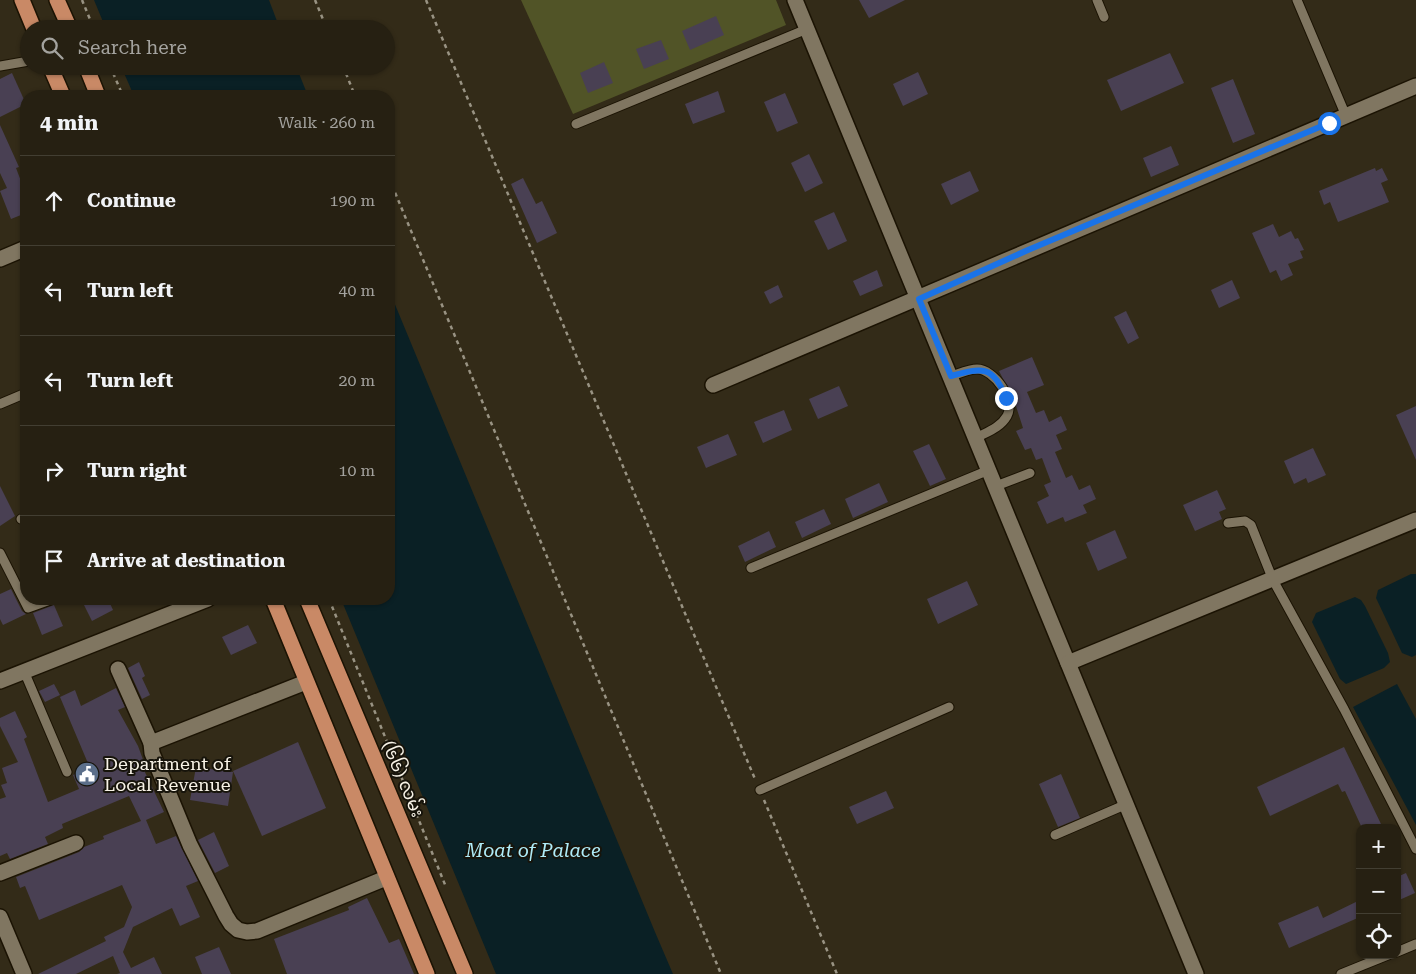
<!DOCTYPE html>
<meta charset="utf-8">
<style>
:root{--surface:#262012;--page:#2e281b;--text:#f1f3f6;--muted:#a4a39f;--line:#423e32}
body{margin:0;font-family:"Roboto Serif","Noto Sans Myanmar",serif;background:var(--page);color:var(--text)}
.controls{position:absolute;right:15px;bottom:15px;display:grid;overflow:hidden;border-radius:10px;box-shadow:0 1px 4px #0004}
.controls button{width:45px;height:45px;display:grid;place-items:center;padding:0;border:0;border-bottom:1px solid var(--line);background:var(--surface);color:var(--text);font:25px sans-serif}
.stop{position:absolute;width:15px;height:15px;margin:-11px;border:4px solid #1a73e8;border-radius:50%;background:#fff}
.stop.end{background:#1a73e8;border-color:#fff;box-shadow:0 1px 5px #0008}
.list{margin:0;padding:0;list-style:none}
h2{display:flex;justify-content:space-between;align-items:center;height:65px;margin:0;padding:0 20px;font-size:21px}
h2 small{font-size:16px;font-weight:400;color:var(--muted)}
.list li{display:grid;grid-template-columns:32px 1fr auto;gap:15px;align-items:center;box-sizing:border-box;height:90px;padding:0 20px;border-top:1px solid var(--line)}
.list b{display:block;font-size:19px;white-space:nowrap}
.list em{font-size:16px;font-style:normal;color:var(--muted)}
.icon{flex:none;width:28px;height:28px;fill:none;stroke:currentColor;stroke-width:2;stroke-linecap:round;stroke-linejoin:round}
.map{position:relative;flex:none;width:1416px;height:974px;overflow:hidden}
.search{position:absolute;background:var(--surface);box-shadow:0 1px 4px #0004;left:20px;top:20px;width:375px;height:55px;display:flex;align-items:center;gap:12px;box-sizing:border-box;padding:0 18px;border-radius:28px;color:var(--muted);font-size:19px}
.panel{position:absolute;background:var(--surface);box-shadow:0 1px 4px #0004;left:20px;top:90px;width:375px;height:515px;border-radius:20px}
.map>svg:first-child{display:block}
.green{fill:#515427}
.water{fill:#0a2025}
.building{fill:#494053}
.lines{fill:none;stroke-linecap:round;stroke-linejoin:round}
.lane-casing{stroke:#1b1303;stroke-width:11}
.street-casing{stroke:#1b1303;stroke-width:18}
.primary-casing{stroke:#1b1303;stroke-width:18}
.path{stroke:#999383;stroke-width:2.5;stroke-dasharray:4 4;stroke-linecap:butt}
.lane{stroke:#807661;stroke-width:9}
.street{stroke:#807661;stroke-width:15}
.primary{stroke:#c98966;stroke-width:15}
.route{stroke:#1a73e8;stroke-width:6}
.labels{text-anchor:middle;stroke-width:4;stroke-linejoin:round;paint-order:stroke}
.poi-label{font-size:18px;fill:#f8f3e7;stroke:#17140b;text-anchor:start}
.street-label{font-size:18px;fill:#f8f3e7;stroke:#17140b}
.water-label{font-size:19px;font-style:italic;fill:#afebf7;stroke:#17140b}
</style>
<div class="map">
<svg width="1416" height="974" viewBox="0 0 1416 974">
<rect width="100%" height="100%" fill="#332b18"/>
<polygon class="green" points="521,0 776,0 786,25 573,114"/>
<g class="water">
<polygon points="94,0 269,0 280,29 106,29"/>
<polygon points="121,66 296,66 308,96 134,96"/>
<polygon points="389,290 655,932 673,974 496,974 341,599 389,599"/>
<polygon points="1411,574 1416,574 1416,655 1412,657 1402,653 1376,598 1378,590"/>
<polygon points="1355,597 1361,600 1365,606 1388,653 1390,662 1384,668 1346,684 1340,679 1312,622 1316,613"/>
<polygon points="1397,684 1416,719 1416,825 1353,707"/>
</g>
<g class="building">
<polygon points="859,0 905,0 869,18"/>
<polygon points="716,16 724,35 690,50 682,31"/>
<polygon points="661,40 669,59 644,69 636,49"/>
<polygon points="1170,53 1184,83 1121,111 1107,80"/>
<polygon points="604,62 613,83 588,93 580,73"/>
<polygon points="918,72 928,94 903,106 893,84"/>
<polygon points="12,73 26,104 0,117 0,79"/>
<polygon points="1233,79 1255,134 1233,143 1211,88"/>
<polygon points="718,91 725,112 693,124 685,104"/>
<polygon points="785,93 798,123 777,132 764,102"/>
<polygon points="0,125 19,167 16,168 26,194 26,213 11,219 0,191 7,188 0,173"/>
<polygon points="1171,146 1179,165 1151,177 1143,158"/>
<polygon points="809,154 823,183 805,192 791,163"/>
<polygon points="1375,168 1376,171 1382,168 1388,180 1381,183 1389,202 1338,222 1330,202 1324,205 1319,191"/>
<polygon points="970,171 979,191 951,205 941,184"/>
<polygon points="523,178 536,204 542,201 557,233 537,243 511,184"/>
<polygon points="834,212 847,241 828,250 814,221"/>
<polygon points="1273,224 1279,237 1291,231 1295,239 1298,238 1304,250 1300,251 1303,258 1288,264 1293,275 1281,281 1276,270 1270,273 1252,233"/>
<polygon points="877,270 883,286 860,296 853,281"/>
<polygon points="1232,280 1240,298 1219,308 1211,290"/>
<polygon points="778,285 783,297 770,304 764,292"/>
<polygon points="1126,311 1139,338 1128,344 1114,317"/>
<polygon points="1032,357 1044,385 1027,392 1036,413 1044,410 1049,422 1061,416 1067,430 1056,435 1062,449 1055,452 1066,478 1072,475 1079,490 1090,485 1096,499 1083,505 1087,513 1065,522 1063,517 1047,524 1037,502 1049,496 1044,485 1051,482 1042,458 1036,460 1031,448 1025,450 1016,431 1023,428 1014,400 999,371"/>
<polygon points="839,386 848,406 818,419 809,399"/>
<polygon points="1416,406 1416,460 1396,415"/>
<polygon points="784,410 792,430 763,443 754,422"/>
<polygon points="728,434 737,455 706,468 697,447"/>
<polygon points="929,444 946,479 930,486 913,451"/>
<polygon points="1313,448 1326,475 1308,483 1306,478 1294,484 1284,461"/>
<polygon points="879,483 888,502 853,518 845,499"/>
<polygon points="0,486 15,516 0,526"/>
<polygon points="1217,490 1226,509 1219,512 1222,519 1195,531 1183,505"/>
<polygon points="824,509 831,524 802,538 795,522"/>
<polygon points="1115,530 1127,558 1098,571 1086,543"/>
<polygon points="769,531 776,547 745,562 738,546"/>
<polygon points="967,581 978,605 938,624 927,599"/>
<polygon points="11,589 22,611 26,614 3,625 0,619 0,594"/>
<polygon points="81,599 108,599 113,610 92,621"/>
<polygon points="54,605 63,626 42,635 33,613"/>
<polygon points="248,625 257,643 231,655 222,637"/>
<polygon points="139,662 145,676 142,678 150,695 142,699 128,668"/>
<polygon points="54,684 60,695 45,702 39,691"/>
<polygon points="116,688 125,707 118,710 138,746 145,765 142,766 164,812 146,820 156,844 176,836 198,881 186,886 200,917 180,926 172,908 133,927 123,952 131,968 154,957 162,974 117,974 120,973 113,956 76,974 38,974 106,941 104,937 124,927 132,907 122,885 39,920 25,886 20,888 16,877 79,852 84,847 104,839 103,836 141,821 129,796 62,824 63,828 45,837 48,844 10,859 7,853 0,856 0,799 6,797 1,785 7,783 2,768 18,762 0,726 0,718 15,711 27,737 24,739 48,802 79,789 73,775 90,768 60,697 75,690 81,706"/>
<polygon points="298,742 326,808 262,836 233,771"/>
<polygon points="1344,747 1381,824 1372,828 1362,828 1345,791 1342,792 1338,784 1270,816 1257,787"/>
<polygon points="196,767 233,772 228,806 190,800"/>
<polygon points="1061,774 1080,818 1058,827 1039,784"/>
<polygon points="886,791 894,808 857,824 849,807"/>
<polygon points="214,832 229,866 215,873 198,840"/>
<polygon points="1406,873 1415,893 1397,901 1397,877"/>
<polygon points="367,898 389,943 399,939 414,974 287,974 274,939 349,910 348,907"/>
<polygon points="1360,900 1360,917 1289,948 1278,923 1318,906 1323,918"/>
<polygon points="219,947 231,974 202,974 195,957"/>
</g>
<g class="lines">
<g class="lane-casing">
<g id="lane">
<polyline points="1097,0 1104,17"/>
<polyline points="1297,0 1346,116"/>
<polyline points="0,66 29,61"/>
<polyline points="576,124 807,29"/>
<path d="M951,376C958,374 969,369 977,369C994,369 1016,400 1007,416C1000,428 987,432 976,438"/>
<polyline points="0,404 26,393"/>
<polyline points="996,486 1030,473"/>
<polyline points="21,519 26,517"/>
<polyline points="1228,523 1245,521 1251,525 1273,580 1344,709 1416,849"/>
<polyline points="0,553 28,608 53,599"/>
<polyline points="751,568 989,470"/>
<polyline points="24,671 67,772"/>
<polyline points="760,790 949,707"/>
<polyline points="1055,835 1127,804"/>
<polyline points="1397,952 1416,944"/>
<polyline points="1341,974 1388,955"/>
</g>
</g>
<g class="street-casing">
<g id="street">
<polyline points="795,0 1196,974"/>
<polyline points="0,259 26,248"/>
<polyline points="713,385 1416,86"/>
<polyline points="1068,663 1416,520"/>
<polyline points="118,669 151,743"/>
<polyline points="0,681 208,599"/>
<polyline points="306,682 151,743 152,753 190,845 226,916 231,924 238,930 247,932 257,931 386,878"/>
<polyline points="0,873 76,843"/>
<polyline points="0,917 24,974"/>
</g>
</g>
<g class="primary-casing">
<g id="primary">
<polyline points="22,0 34,29"/>
<polyline points="57,0 70,29"/>
<polyline points="50,66 63,96"/>
<polyline points="86,66 98,96"/>
<polyline points="273,599 427,974"/>
<polyline points="307,599 465,974"/>
</g>
</g>
<g class="path">
<polyline points="82,0 94,29"/>
<polyline points="315,0 327,29"/>
<polyline points="426,0 755,779"/>
<polyline points="110,66 123,96"/>
<polyline points="343,66 355,96"/>
<polyline points="389,178 721,974"/>
<polyline points="329,599 446,887"/>
<polyline points="764,800 837,974"/>
</g>
<use href="#lane" class="lane"/>
<use href="#street" class="street"/>
<use href="#primary" class="primary"/>
</g>
<g class="lines">
<path class="route" d="M1006,398C993,364 981,368 951,376L919,299L1028,250L1329,123"/>
</g>
<defs>
<g id="civic-disc" transform="scale(1.25)"><circle r="9.5" fill="#5c6f8a" stroke="#17140b"/><path d="M-.6-6.5H3V-4.5H.6V-3L4-1V1h2V6H-6V1h2V-1L-.6-3ZM-1.2 2.5V6h2.4V2.5Z" fill="#fff"/></g>
</defs>
<g fill-rule="evenodd">
<use href="#civic-disc" x="87" y="774"/>
</g>
<g class="labels">
<g class="poi-label">
<text x="104" y="770">Department of<tspan x="104" dy="21">Local Revenue</tspan></text>
</g>
<g class="street-label">
<text transform="translate(403 779) rotate(67)" y="6">(၆၆) လမ်း</text>
</g>
<g class="water-label">
<text x="533" y="857">Moat of Palace</text>
</g>
</g>
</svg>
<div class="controls">
<button>+</button>
<button>−</button>
<button><svg class="icon" aria-label="locate" viewBox="0 0 24 24"><circle cx="12" cy="12" r="6"/><path d="M12 2v4M12 18v4M2 12h4M18 12h4"/></svg></button>
</div>
<div class="stop" style="left:1329px;top:123px"></div>
<div class="stop end" style="left:1006px;top:398px"></div>
<div class="search"><svg class="icon" aria-label="search" viewBox="0 0 24 24"><circle cx="10" cy="10" r="6"/><path d="M15 15l6 6"/></svg>Search here</div>
<section class="panel">
<h2>4 min<small>Walk · 260 m</small></h2>
<ul class="list">
<li><svg class="icon" aria-label="ahead" viewBox="0 0 24 24"><path d="M12 20V5M6 11l6-6 6 6"/></svg><div><b>Continue</b></div><em>190 m</em></li>
<li><svg class="icon" aria-label="left" viewBox="0 0 24 24"><path d="M17 20v-9H6M10 6l-5 5 5 5"/></svg><div><b>Turn left</b></div><em>40 m</em></li>
<li><svg class="icon" aria-label="left" viewBox="0 0 24 24"><path d="M17 20v-9H6M10 6l-5 5 5 5"/></svg><div><b>Turn left</b></div><em>20 m</em></li>
<li><svg class="icon" aria-label="right" viewBox="0 0 24 24"><path d="M7 20v-9h11M14 6l5 5-5 5"/></svg><div><b>Turn right</b></div><em>10 m</em></li>
<li><svg class="icon" aria-label="arrive" viewBox="0 0 24 24"><path d="M6 21V4h12l-3 4 3 4H6"/></svg><div><b>Arrive at destination</b></div></li>
</ul>
</section>
</div>
